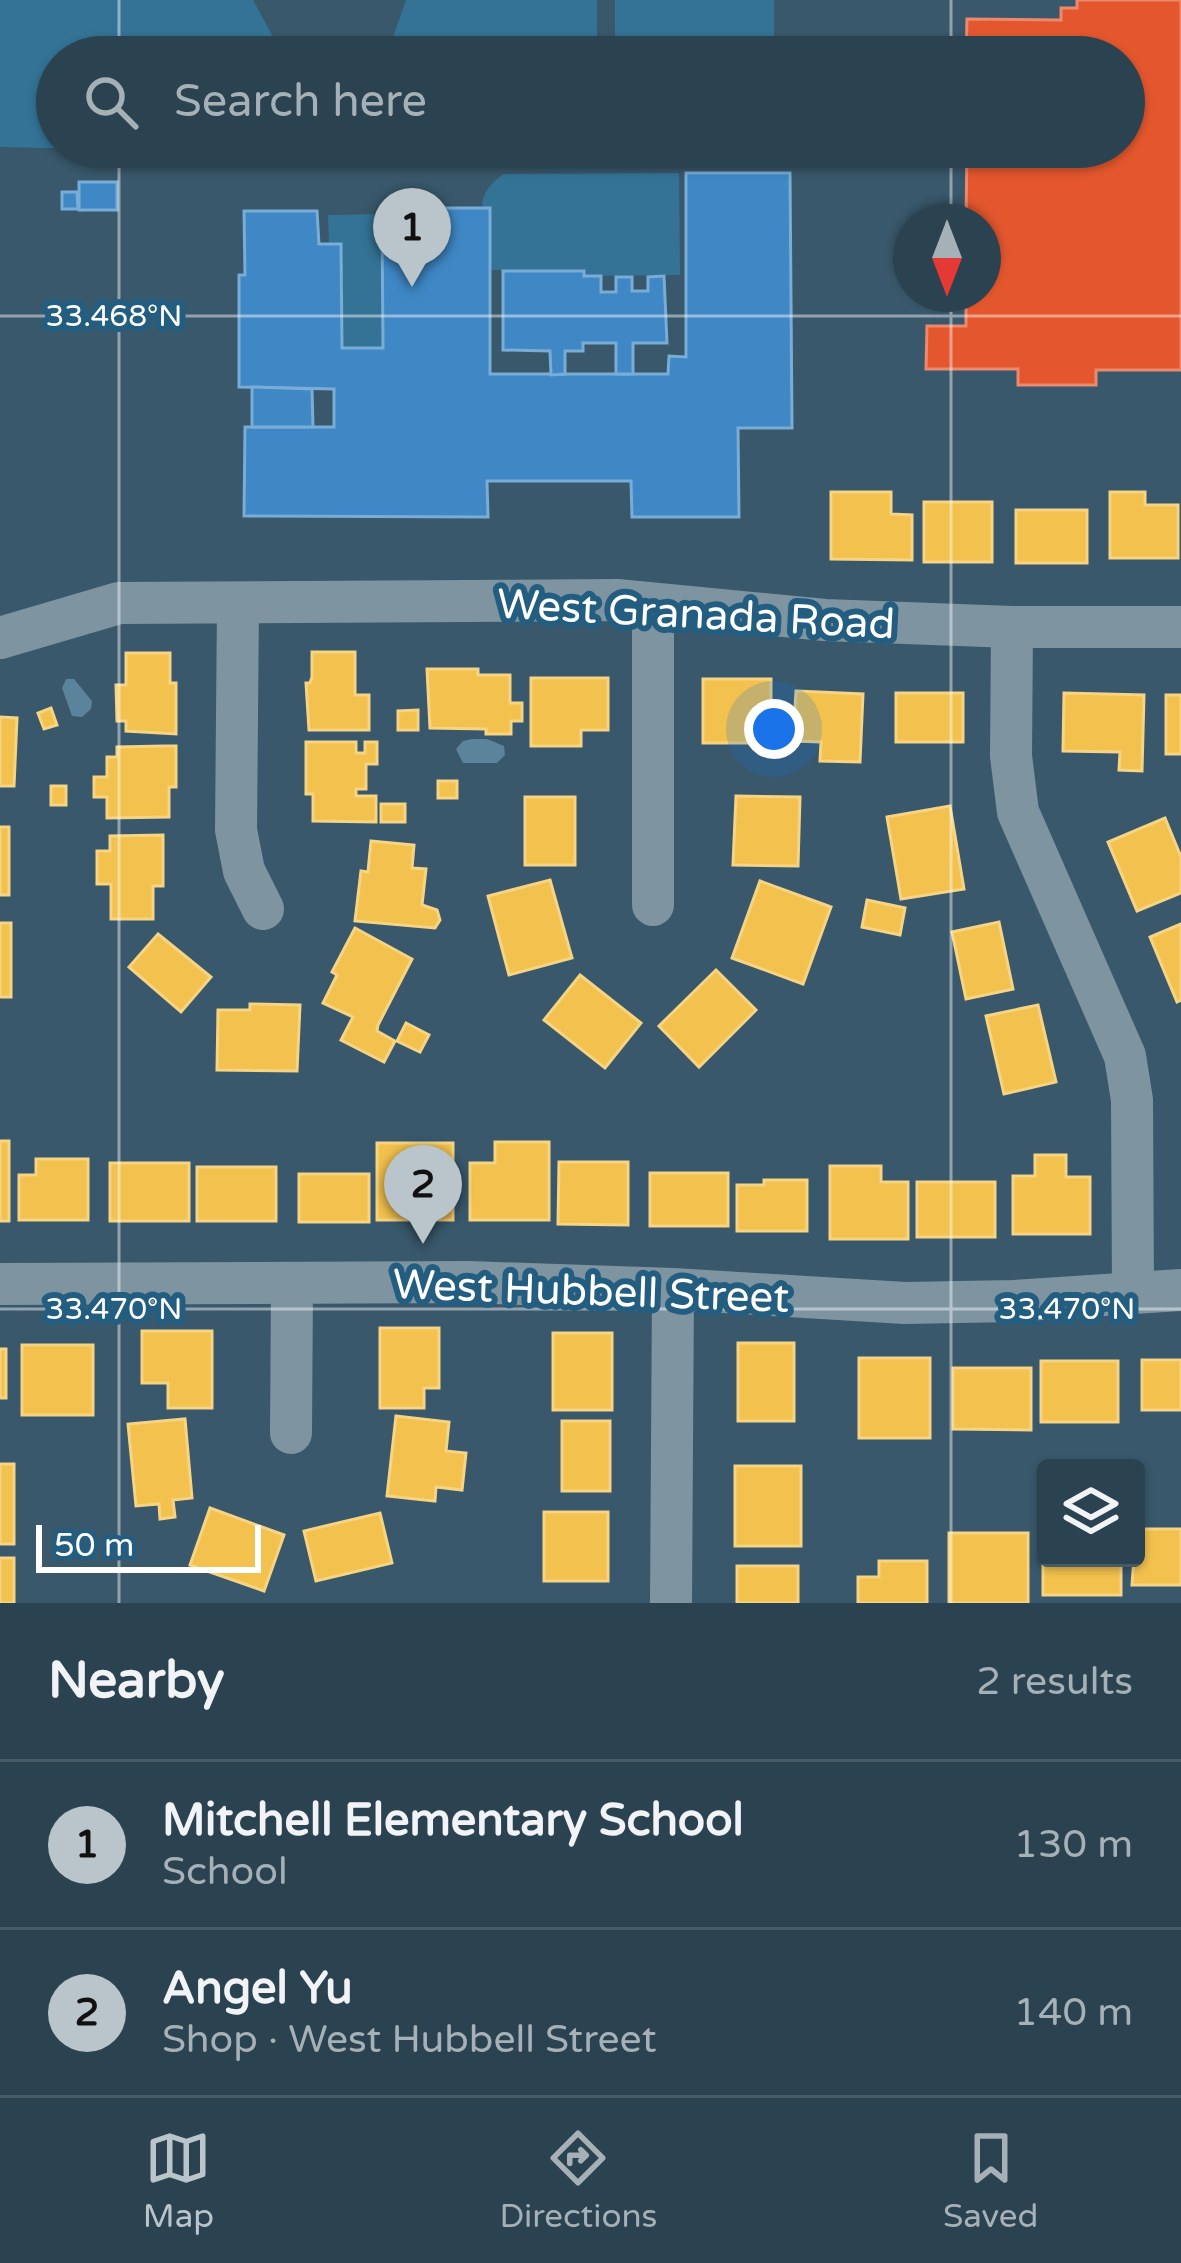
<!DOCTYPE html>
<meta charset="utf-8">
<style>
:root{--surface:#2b4250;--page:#334957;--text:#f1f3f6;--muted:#a6b0b7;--line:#475b67;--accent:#bac5cb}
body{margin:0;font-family:"Varela Round",sans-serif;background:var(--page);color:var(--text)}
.controls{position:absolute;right:36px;bottom:36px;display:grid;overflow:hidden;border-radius:12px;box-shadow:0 3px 9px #0004}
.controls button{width:108px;height:108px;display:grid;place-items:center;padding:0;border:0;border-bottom:3px solid var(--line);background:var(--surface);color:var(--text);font:60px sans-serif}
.compass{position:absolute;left:893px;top:204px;width:108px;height:108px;border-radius:50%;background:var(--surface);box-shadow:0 3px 9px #0004;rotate:180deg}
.scale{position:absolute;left:36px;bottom:30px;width:225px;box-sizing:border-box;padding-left:12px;border:6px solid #fff;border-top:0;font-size:33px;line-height:42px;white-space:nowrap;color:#fff;-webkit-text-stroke:9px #235e81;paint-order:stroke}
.you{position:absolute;left:774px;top:729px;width:42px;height:42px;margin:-30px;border:9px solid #fff;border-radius:50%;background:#1a73e8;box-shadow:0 0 0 18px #1a73e833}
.badge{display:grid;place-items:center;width:78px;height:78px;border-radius:50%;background:var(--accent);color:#111;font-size:39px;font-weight:700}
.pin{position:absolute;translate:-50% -99px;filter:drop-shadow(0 3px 6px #0008)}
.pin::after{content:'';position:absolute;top:63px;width:42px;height:36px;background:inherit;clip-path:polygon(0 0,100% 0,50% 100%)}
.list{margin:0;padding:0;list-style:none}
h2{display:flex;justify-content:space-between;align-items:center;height:156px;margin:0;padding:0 48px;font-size:51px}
h2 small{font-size:39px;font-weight:400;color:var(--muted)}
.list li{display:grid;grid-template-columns:78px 1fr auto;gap:36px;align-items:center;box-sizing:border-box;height:168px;padding:0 48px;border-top:3px solid var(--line)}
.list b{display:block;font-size:45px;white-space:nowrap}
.list p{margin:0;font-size:39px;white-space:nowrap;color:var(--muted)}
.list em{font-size:39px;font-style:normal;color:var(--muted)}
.icon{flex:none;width:66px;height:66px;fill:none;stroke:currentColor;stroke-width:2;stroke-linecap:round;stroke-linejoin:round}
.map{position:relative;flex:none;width:1181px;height:1603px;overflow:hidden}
.search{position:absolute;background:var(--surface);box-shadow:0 3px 9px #0004;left:36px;right:36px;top:36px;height:132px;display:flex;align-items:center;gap:30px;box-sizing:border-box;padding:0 42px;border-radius:66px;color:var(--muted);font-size:45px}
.sheet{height:492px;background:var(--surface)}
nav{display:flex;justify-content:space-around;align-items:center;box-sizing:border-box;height:168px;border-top:3px solid var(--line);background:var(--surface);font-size:33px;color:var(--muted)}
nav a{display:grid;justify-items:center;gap:6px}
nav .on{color:var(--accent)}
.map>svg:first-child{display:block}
.green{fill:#347396}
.water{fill:#5b839b}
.homes{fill:#f2c14e;stroke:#f6d483;stroke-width:3}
.shops{fill:#e4572e;stroke:#ec896d;stroke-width:3}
.schools{fill:#3f88c5;stroke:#79acd6;stroke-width:3}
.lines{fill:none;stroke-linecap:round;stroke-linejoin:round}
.minor{stroke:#7e94a1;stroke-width:42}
.ticks{fill:none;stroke:#fff;stroke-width:3;stroke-opacity:0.45}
.labels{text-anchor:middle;stroke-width:12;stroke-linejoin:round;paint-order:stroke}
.street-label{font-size:42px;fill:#fff;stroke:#235e81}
.ticks-label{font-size:30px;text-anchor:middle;fill:#fff;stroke:#235e81;stroke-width:12;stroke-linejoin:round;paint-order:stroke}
</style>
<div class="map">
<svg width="1181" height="1603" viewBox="0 0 1181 1603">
<rect width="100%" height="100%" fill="#39586b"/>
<g class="green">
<polygon points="0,0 253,0 273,37 278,57 57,57 57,147 290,147 291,153 0,147"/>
<polygon points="406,0 597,0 597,57 391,57 391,43"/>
<rect x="615" y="0" width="159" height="57"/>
<path d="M679,173L680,275L585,276L584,271L490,270V209L482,208C482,192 491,184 503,174Z"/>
<polygon points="381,214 383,348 342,348 341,245 329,244 328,215"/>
</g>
<g class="water">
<polygon points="66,679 74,679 92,701 91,709 82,717 72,716 62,688"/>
<polygon points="472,739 487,739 504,746 505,755 497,763 463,763 456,749 463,741"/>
</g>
<g class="homes">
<polygon points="831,492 891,492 891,514 912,515 912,560 831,559"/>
<polygon points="1110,492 1145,492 1145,505 1178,505 1178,558 1110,558"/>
<rect x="924" y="502" width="68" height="60"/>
<rect x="1016" y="510" width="71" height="53"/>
<polygon points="312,652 355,652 355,695 369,695 369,730 309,730 306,683 310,683 312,677"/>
<polygon points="126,653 170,653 170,683 176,683 176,734 126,731 126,721 117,721 116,685 126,685"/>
<polygon points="427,669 478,669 478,675 510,675 510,703 522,703 522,721 511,721 511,734 486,734 486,729 430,728"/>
<polygon points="531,678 608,678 608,730 581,730 581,746 531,746"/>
<rect x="703" y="679" width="68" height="64"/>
<polygon points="796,691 863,694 860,762 820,761 821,742 793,741"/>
<rect x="896" y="693" width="67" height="49"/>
<polygon points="1064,693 1144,695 1142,771 1119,770 1120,752 1063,751"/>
<rect x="1166" y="695" width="15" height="59"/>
<polygon points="51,708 57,725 44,729 38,713"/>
<polygon points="418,710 418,730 398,730 398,711"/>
<polygon points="0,717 17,718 14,786 0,786"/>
<polygon points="306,742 356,742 356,753 365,753 365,742 377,742 377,764 366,764 366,789 356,789 356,796 376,796 376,822 313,821 313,794 306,794"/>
<polygon points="164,746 176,746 176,787 169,787 169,817 107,818 107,797 94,797 94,777 107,777 107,757 117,757 117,747"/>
<rect x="438" y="781" width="19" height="17"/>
<rect x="51" y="786" width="15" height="19"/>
<polygon points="736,796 800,797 798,866 733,865"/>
<rect x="525" y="797" width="50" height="68"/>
<rect x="381" y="804" width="24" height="18"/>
<polygon points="950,806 964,889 901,899 887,817"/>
<polygon points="1165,818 1181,857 1181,893 1137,911 1108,842"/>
<rect x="0" y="827" width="9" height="68"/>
<polygon points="163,835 163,886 153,886 153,919 111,919 111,884 97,884 97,851 110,851 110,836"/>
<polygon points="371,841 414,845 412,868 426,869 422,905 437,910 440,920 435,928 355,921 361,871 368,872"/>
<polygon points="550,880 572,958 509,975 488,896"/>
<polygon points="760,881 831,907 803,984 732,958"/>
<polygon points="867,900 905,908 900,935 862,927"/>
<polygon points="999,922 1013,989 966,999 952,932"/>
<rect x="0" y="923" width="11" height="74"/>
<polygon points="1181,924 1181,1000 1177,1002 1150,937"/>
<polygon points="355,928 412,959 378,1025 377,1031 395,1041 384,1062 341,1040 353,1017 323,1003 337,975 332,972"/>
<polygon points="158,934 211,977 181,1012 129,967"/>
<polygon points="716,970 756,1010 699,1067 659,1026"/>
<polygon points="580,975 641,1023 605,1068 544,1020"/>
<polygon points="250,1004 300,1005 297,1071 217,1070 218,1010 250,1010"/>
<polygon points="1038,1005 1056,1082 1004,1094 986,1016"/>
<polygon points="406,1023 429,1035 420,1052 397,1041"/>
<rect x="0" y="1141" width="9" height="80"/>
<polygon points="495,1142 549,1142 549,1220 470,1220 470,1163 495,1163"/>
<rect x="377" y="1143" width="76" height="77"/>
<polygon points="1035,1155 1066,1155 1066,1177 1090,1177 1090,1234 1013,1234 1013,1176 1035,1176"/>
<polygon points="36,1159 88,1159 88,1220 19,1220 19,1175 36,1175"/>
<polygon points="559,1162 628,1162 628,1225 558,1224"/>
<rect x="110" y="1163" width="79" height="58"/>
<polygon points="830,1166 881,1166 881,1182 908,1182 908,1239 830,1239"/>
<rect x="197" y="1167" width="79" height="54"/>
<rect x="650" y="1173" width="78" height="53"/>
<rect x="299" y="1174" width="70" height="48"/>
<polygon points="764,1180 807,1180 807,1231 737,1231 737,1185 764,1185"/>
<rect x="917" y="1182" width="78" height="55"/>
<polygon points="380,1328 439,1328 439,1388 424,1388 424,1408 380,1408"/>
<polygon points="142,1331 212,1331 212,1408 168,1408 168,1383 142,1383"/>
<rect x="553" y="1333" width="59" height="77"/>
<rect x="738" y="1343" width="56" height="78"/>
<rect x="22" y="1345" width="71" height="70"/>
<rect x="0" y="1349" width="6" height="49"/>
<rect x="859" y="1358" width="71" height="80"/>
<rect x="1142" y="1360" width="39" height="50"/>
<rect x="1041" y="1361" width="77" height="61"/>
<polygon points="953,1368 1031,1368 1031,1430 953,1429"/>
<polygon points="396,1416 449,1422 446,1451 466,1453 462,1490 436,1487 435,1501 387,1496"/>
<polygon points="185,1419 192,1498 173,1500 175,1517 160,1519 159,1504 136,1506 128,1424"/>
<rect x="562" y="1421" width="48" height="70"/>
<rect x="0" y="1464" width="14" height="80"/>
<rect x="735" y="1466" width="66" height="80"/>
<polygon points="210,1508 284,1535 264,1591 190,1565"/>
<rect x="544" y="1512" width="64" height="69"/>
<polygon points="380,1513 392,1563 316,1581 304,1531"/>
<polygon points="1043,1527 1046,1558 1121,1558 1121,1595 1043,1595"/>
<polygon points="1136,1529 1181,1529 1181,1585 1132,1585"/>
<rect x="949" y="1533" width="79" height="70"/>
<rect x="0" y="1558" width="14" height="45"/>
<polygon points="879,1561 927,1561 927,1603 858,1603 858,1577 879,1577"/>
<rect x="737" y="1566" width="61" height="37"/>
</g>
<polygon class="shops" points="1077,0 1181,0 1181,370 1096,370 1096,385 1018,385 1018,369 926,369 927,326 966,326 966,294 983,294 983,222 966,222 967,148 954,147 1124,147 1124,57 966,57 967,19 1061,20 1061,8 1077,8"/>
<g class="schools">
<polygon points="686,173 790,173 792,428 738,428 739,517 632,517 631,481 487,481 488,517 244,516 245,427 334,427 334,389 239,387 239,275 245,275 244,211 317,211 319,244 341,244 342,348 383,348 382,219 398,219 398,208 490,208 490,374 668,374 669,356 686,357"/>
<rect x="79" y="182" width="38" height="28"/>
<polygon points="62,192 77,192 78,209 62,209"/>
<polygon points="503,271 584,271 584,276 601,276 601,292 616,292 616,277 632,277 632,291 648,291 648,277 664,276 667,343 633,343 633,374 616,374 616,343 583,343 583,351 565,351 565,374 551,375 550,351 503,350"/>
<polygon points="252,387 312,389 313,427 252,427"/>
</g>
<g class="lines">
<g class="minor">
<polyline points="238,603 236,830 244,871 263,909"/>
<polyline points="1012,627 1011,756 1018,812 1125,1056 1132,1100 1133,1292"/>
<polyline points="0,638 119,603 617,600 825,620 1012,627 1181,627"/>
<polyline points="653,905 653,604"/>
<polyline points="0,1284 468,1282 673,1289 905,1303 1013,1301 1181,1290"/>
<polyline points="291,1433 292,1284"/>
<polyline points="671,1603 673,1289"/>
</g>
</g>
<path class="ticks" d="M119,0V57M951,0V57M119,147V1603M951,147V222M951,294V1603M0,316H1181M0,1309H1181"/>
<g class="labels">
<g class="street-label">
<text transform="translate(696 613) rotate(3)" y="15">West Granada Road</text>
<text transform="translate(591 1290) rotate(2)" y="15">West Hubbell Street</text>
</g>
</g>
<g class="ticks-label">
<text x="114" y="326">33.468°N</text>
<text x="1067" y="1319">33.470°N</text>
<text x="114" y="1319">33.470°N</text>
</g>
</svg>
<div class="controls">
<button><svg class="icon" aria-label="layers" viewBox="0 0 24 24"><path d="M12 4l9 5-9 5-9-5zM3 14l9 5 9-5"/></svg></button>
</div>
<svg class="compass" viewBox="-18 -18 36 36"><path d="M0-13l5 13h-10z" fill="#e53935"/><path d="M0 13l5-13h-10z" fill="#a6b0b7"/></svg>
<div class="scale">50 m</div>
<div class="you"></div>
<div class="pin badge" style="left:412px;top:287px">1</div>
<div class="pin badge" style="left:423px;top:1244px">2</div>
<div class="search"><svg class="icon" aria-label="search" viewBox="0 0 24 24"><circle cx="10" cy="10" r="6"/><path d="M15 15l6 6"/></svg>Search here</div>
</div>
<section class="sheet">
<h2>Nearby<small>2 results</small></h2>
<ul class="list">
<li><span class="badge">1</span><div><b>Mitchell Elementary School</b><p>School</p></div><em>130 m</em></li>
<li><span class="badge">2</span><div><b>Angel Yu</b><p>Shop · West Hubbell Street</p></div><em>140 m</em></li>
</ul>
</section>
<nav>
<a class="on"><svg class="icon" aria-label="map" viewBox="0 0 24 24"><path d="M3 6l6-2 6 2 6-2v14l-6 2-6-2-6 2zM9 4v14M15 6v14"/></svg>Map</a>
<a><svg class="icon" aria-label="directions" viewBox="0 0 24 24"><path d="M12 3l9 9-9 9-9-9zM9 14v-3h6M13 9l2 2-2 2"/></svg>Directions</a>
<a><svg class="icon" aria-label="saved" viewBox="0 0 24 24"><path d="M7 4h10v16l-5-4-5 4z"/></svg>Saved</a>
</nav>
